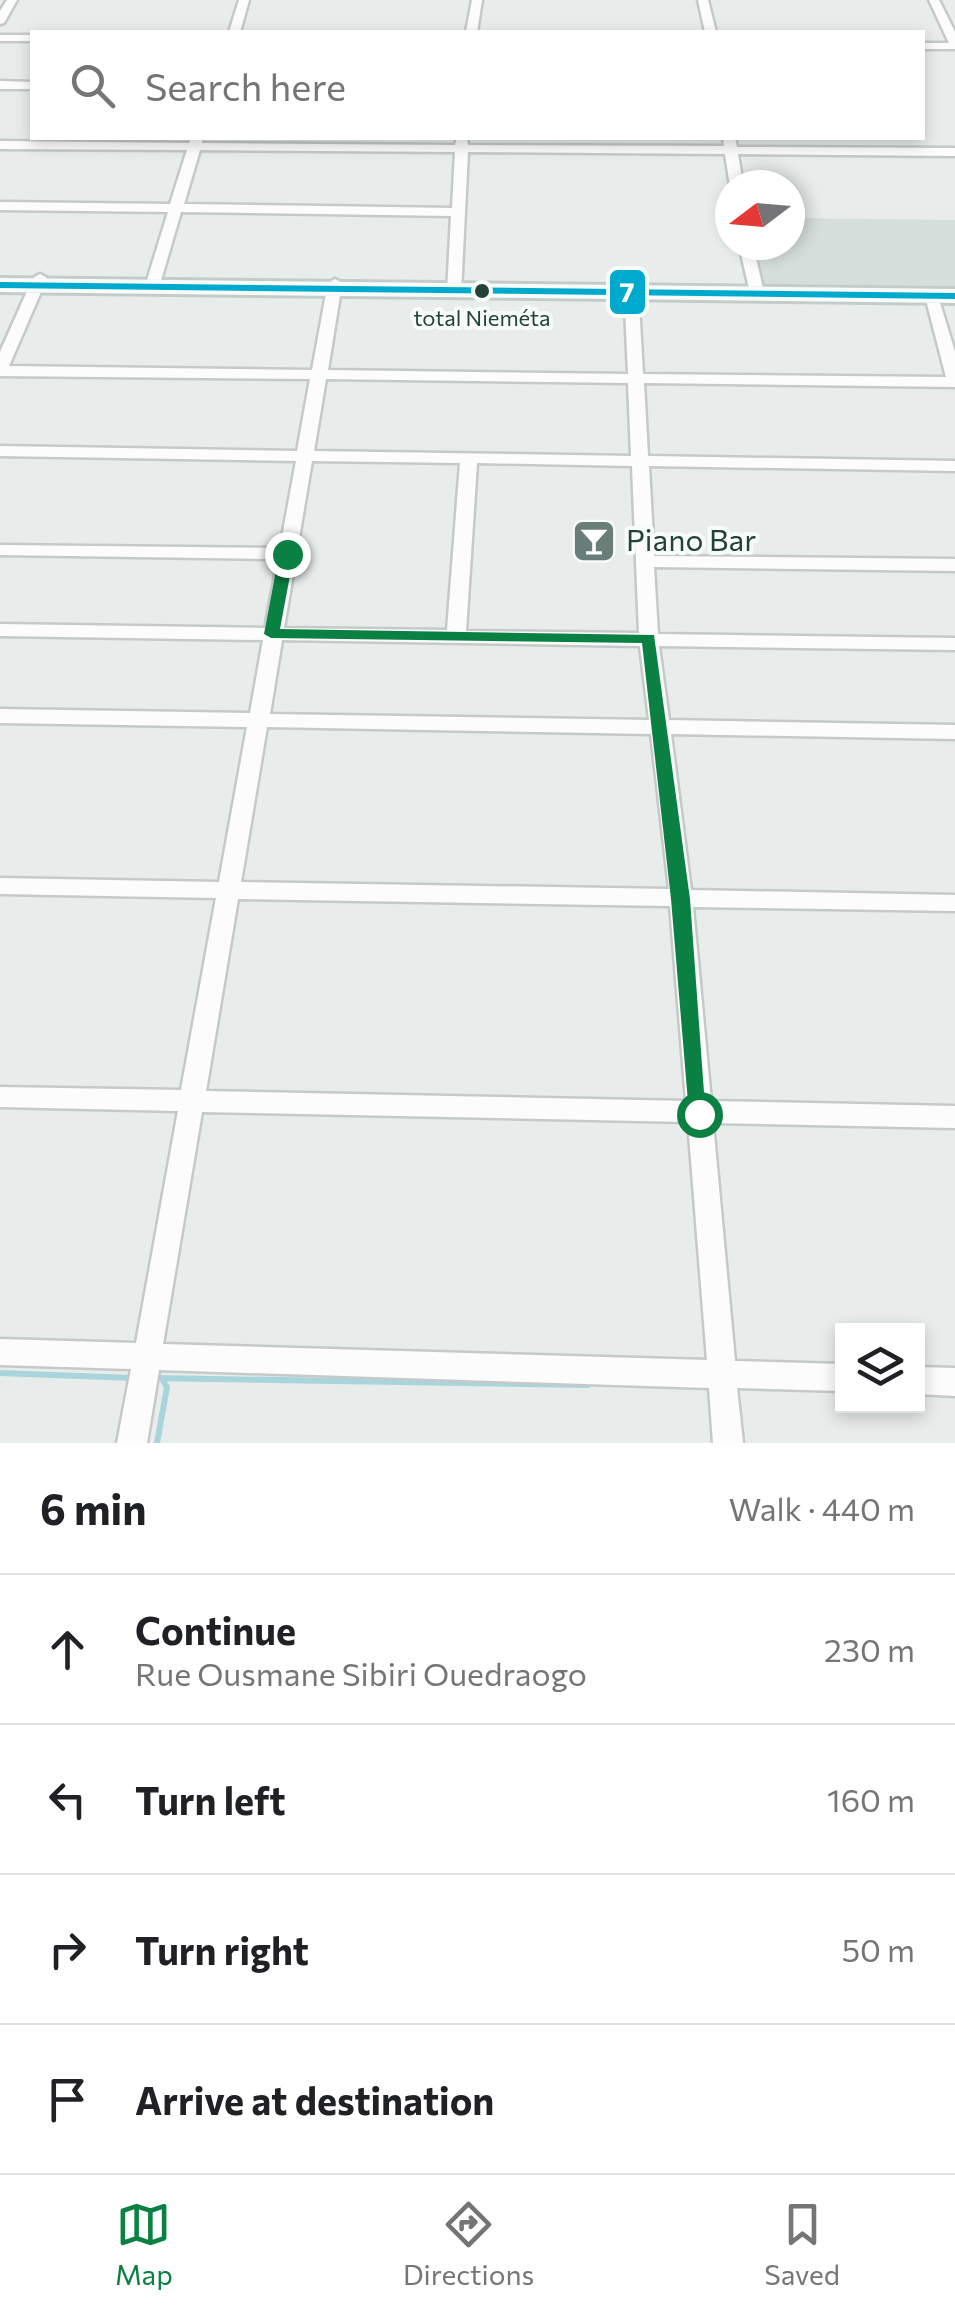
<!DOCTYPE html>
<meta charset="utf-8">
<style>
:root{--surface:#fff;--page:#f2f2f2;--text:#202124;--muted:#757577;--line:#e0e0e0;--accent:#0b8043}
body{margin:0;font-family:Commissioner,sans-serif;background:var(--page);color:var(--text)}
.controls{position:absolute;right:30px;bottom:30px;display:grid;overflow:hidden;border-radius:0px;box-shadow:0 5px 15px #0003}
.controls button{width:90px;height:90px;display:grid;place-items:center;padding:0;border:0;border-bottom:2px solid var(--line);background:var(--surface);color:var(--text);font:50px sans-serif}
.compass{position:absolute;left:715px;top:170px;width:90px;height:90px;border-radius:50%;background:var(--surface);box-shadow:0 5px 15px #0003;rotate:254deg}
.stop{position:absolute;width:30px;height:30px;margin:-22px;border:8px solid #0b8043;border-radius:50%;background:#fff}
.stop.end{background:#0b8043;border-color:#fff;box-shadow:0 2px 10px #0008}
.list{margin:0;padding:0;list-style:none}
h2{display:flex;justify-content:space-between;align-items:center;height:130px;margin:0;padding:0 40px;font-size:42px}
h2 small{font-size:32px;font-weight:400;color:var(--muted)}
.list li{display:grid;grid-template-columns:65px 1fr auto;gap:30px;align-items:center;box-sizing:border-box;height:150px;padding:0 40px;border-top:2px solid var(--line)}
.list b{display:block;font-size:38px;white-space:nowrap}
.list p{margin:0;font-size:32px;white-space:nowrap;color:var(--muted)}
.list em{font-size:32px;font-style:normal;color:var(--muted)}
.icon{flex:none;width:55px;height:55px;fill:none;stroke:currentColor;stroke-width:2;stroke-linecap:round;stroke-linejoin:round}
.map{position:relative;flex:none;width:955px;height:1443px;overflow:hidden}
.search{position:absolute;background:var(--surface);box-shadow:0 5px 15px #0003;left:30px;right:30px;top:30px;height:110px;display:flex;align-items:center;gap:25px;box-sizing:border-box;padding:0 35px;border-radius:0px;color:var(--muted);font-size:38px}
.sheet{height:730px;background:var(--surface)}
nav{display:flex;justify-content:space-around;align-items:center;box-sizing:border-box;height:140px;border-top:2px solid var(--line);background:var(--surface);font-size:28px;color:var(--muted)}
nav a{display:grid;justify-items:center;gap:5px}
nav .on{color:var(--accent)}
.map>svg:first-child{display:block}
.built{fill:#d6dedb}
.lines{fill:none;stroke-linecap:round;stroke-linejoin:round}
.stream{stroke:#a9d4db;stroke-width:6}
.street-casing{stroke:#c5cac8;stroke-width:5}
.primary-casing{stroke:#c3ccc9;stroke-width:6}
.street{fill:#fcfcfc;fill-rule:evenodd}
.primary{fill:#cfd7d5;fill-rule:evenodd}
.bus-1-casing{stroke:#f7fbf9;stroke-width:8}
.bus-1{fill:#00a9ce;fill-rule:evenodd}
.route{fill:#0b8043}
.bus-dot{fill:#24423a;stroke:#f7fbf9;stroke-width:4}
.labels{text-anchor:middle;stroke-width:8;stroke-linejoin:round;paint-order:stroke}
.far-bus-label{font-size:22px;fill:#24423a;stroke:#f7fbf9}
.poi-label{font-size:30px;fill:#24423a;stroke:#f7fbf9;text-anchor:start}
.line-badge{stroke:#f7fbf9;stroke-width:4}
.badge-label{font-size:28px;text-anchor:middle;font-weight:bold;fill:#fff}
</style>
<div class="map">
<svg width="955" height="1443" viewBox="0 0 955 1443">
<rect width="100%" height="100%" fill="#e8edeb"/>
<polygon class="built" points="790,218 955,220 955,286 762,284 754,245 790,245"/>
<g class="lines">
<g class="stream">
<polyline points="0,1373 132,1378"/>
<polyline points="153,1378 588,1385"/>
<polyline points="157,1443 167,1387 162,1379"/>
</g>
<g class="street-casing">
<g id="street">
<polygon points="7,0 17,0 4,23 0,24 0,11"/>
<polygon points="239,0 249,0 240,32 229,32"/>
<polygon points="472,0 482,0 477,32 466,32"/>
<polygon points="698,0 708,0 716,32 705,32"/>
<polygon points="929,0 939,0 955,32 955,49 922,49 922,43 949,43"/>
<rect x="0" y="35" width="32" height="6"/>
<polygon points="0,81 32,82 32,89 0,89"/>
<path d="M191,138H203L202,143L455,145L457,138H467L468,145L724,146L723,138H735L737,147L955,148V156L738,154L743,185L730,186L725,154L468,152L461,292L454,296L447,292L451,216L181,212L159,287L152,291L145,287L168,212L0,210V202L170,204L187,150L0,149V141L189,143ZM200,150L455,152L452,208L184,204Z"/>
<polygon points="739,245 753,245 764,293 762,296 750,293"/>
<path d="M40,274L47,278L9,366L312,370L328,283L335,279L342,283L328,370L628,374L624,286L631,282L638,286L643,374L946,377L925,296L937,293L955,352V387L644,383L648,456L955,461V471L649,466L654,556L955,559V571L654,567L658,634L955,638V650L659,646L669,720L955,725V739L671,734L691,890L955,895V911L693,907L711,1101L955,1106V1128L713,1123L735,1361L842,1364V1391L737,1388L743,1443H713L709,1388L159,1370L147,1443H117L131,1369L0,1365V1339L136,1343L178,1111L0,1107V1087L181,1090L216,898L0,894V878L219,882L247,727L0,723V709L250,713L263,640L0,636V624L265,628L278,559L0,555V545L280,548L296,461L0,456V446L297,451L310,379L0,376V352L33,278ZM326,379L628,383L631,456L314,451ZM312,461L460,463L447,630L284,628ZM477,463L632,466L639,633L466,631ZM282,640L640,646L649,720L270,714ZM267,727L651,734L669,889L241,882ZM238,899L670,906L686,1101L206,1091ZM202,1112L688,1122L707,1360L163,1344Z"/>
<polygon points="918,1367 955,1368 955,1396 918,1394"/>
</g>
</g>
<g class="primary-casing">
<polygon id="primary" points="0,278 955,289 955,303 0,292"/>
</g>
<use href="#street" class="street"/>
<use href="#primary" class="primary"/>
<g class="bus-1-casing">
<polygon id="bus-1" points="0,282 955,293 955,299 0,288"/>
</g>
<use href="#bus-1" class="bus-1"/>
</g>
<polygon class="route" points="287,549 294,554 280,629 654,635 690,899 706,1120 692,1120 689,1114 671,899 642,643 271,638 264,634 279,554"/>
<defs>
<g id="bar-square" transform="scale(2.25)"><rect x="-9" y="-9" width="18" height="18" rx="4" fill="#697e78" stroke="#f7fbf9"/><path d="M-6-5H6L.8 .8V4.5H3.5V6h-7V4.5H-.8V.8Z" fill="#fff"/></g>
</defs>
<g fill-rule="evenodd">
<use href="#bar-square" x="594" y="541"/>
</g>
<circle class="bus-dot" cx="482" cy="291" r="9"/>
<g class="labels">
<g class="far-bus-label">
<text x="482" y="326">total Nieméta</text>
</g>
<g class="poi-label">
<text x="626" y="551">Piano Bar</text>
</g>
</g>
<rect class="line-badge" x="608" y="268" width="39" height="48" rx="10" fill="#00a9ce"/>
<g class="badge-label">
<text x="627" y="302">7</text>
</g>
</svg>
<div class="controls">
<button><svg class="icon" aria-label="layers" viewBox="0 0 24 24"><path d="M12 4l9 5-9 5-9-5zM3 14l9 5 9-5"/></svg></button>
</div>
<svg class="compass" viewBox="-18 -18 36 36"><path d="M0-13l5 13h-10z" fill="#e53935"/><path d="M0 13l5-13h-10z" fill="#757577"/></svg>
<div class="stop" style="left:699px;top:1114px"></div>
<div class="stop end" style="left:287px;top:554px"></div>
<div class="search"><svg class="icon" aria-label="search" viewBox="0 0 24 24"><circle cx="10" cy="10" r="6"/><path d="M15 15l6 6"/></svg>Search here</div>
</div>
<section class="sheet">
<h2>6 min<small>Walk · 440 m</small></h2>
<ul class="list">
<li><svg class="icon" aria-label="ahead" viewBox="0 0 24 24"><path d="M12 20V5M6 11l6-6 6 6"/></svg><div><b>Continue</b><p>Rue Ousmane Sibiri Ouedraogo</p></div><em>230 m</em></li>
<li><svg class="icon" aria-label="left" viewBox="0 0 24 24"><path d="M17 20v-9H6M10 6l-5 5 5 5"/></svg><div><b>Turn left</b></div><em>160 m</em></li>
<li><svg class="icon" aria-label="right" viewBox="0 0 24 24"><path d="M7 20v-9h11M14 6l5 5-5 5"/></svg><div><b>Turn right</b></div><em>50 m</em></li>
<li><svg class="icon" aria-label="arrive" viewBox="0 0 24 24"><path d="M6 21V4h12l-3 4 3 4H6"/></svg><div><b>Arrive at destination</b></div></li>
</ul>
</section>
<nav>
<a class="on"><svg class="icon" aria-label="map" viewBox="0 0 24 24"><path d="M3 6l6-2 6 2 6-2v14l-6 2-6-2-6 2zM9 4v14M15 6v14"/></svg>Map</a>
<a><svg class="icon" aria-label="directions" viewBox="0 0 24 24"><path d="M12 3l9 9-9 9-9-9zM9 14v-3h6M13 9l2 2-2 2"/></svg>Directions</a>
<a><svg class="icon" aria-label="saved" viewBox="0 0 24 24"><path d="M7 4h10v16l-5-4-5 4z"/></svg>Saved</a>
</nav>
